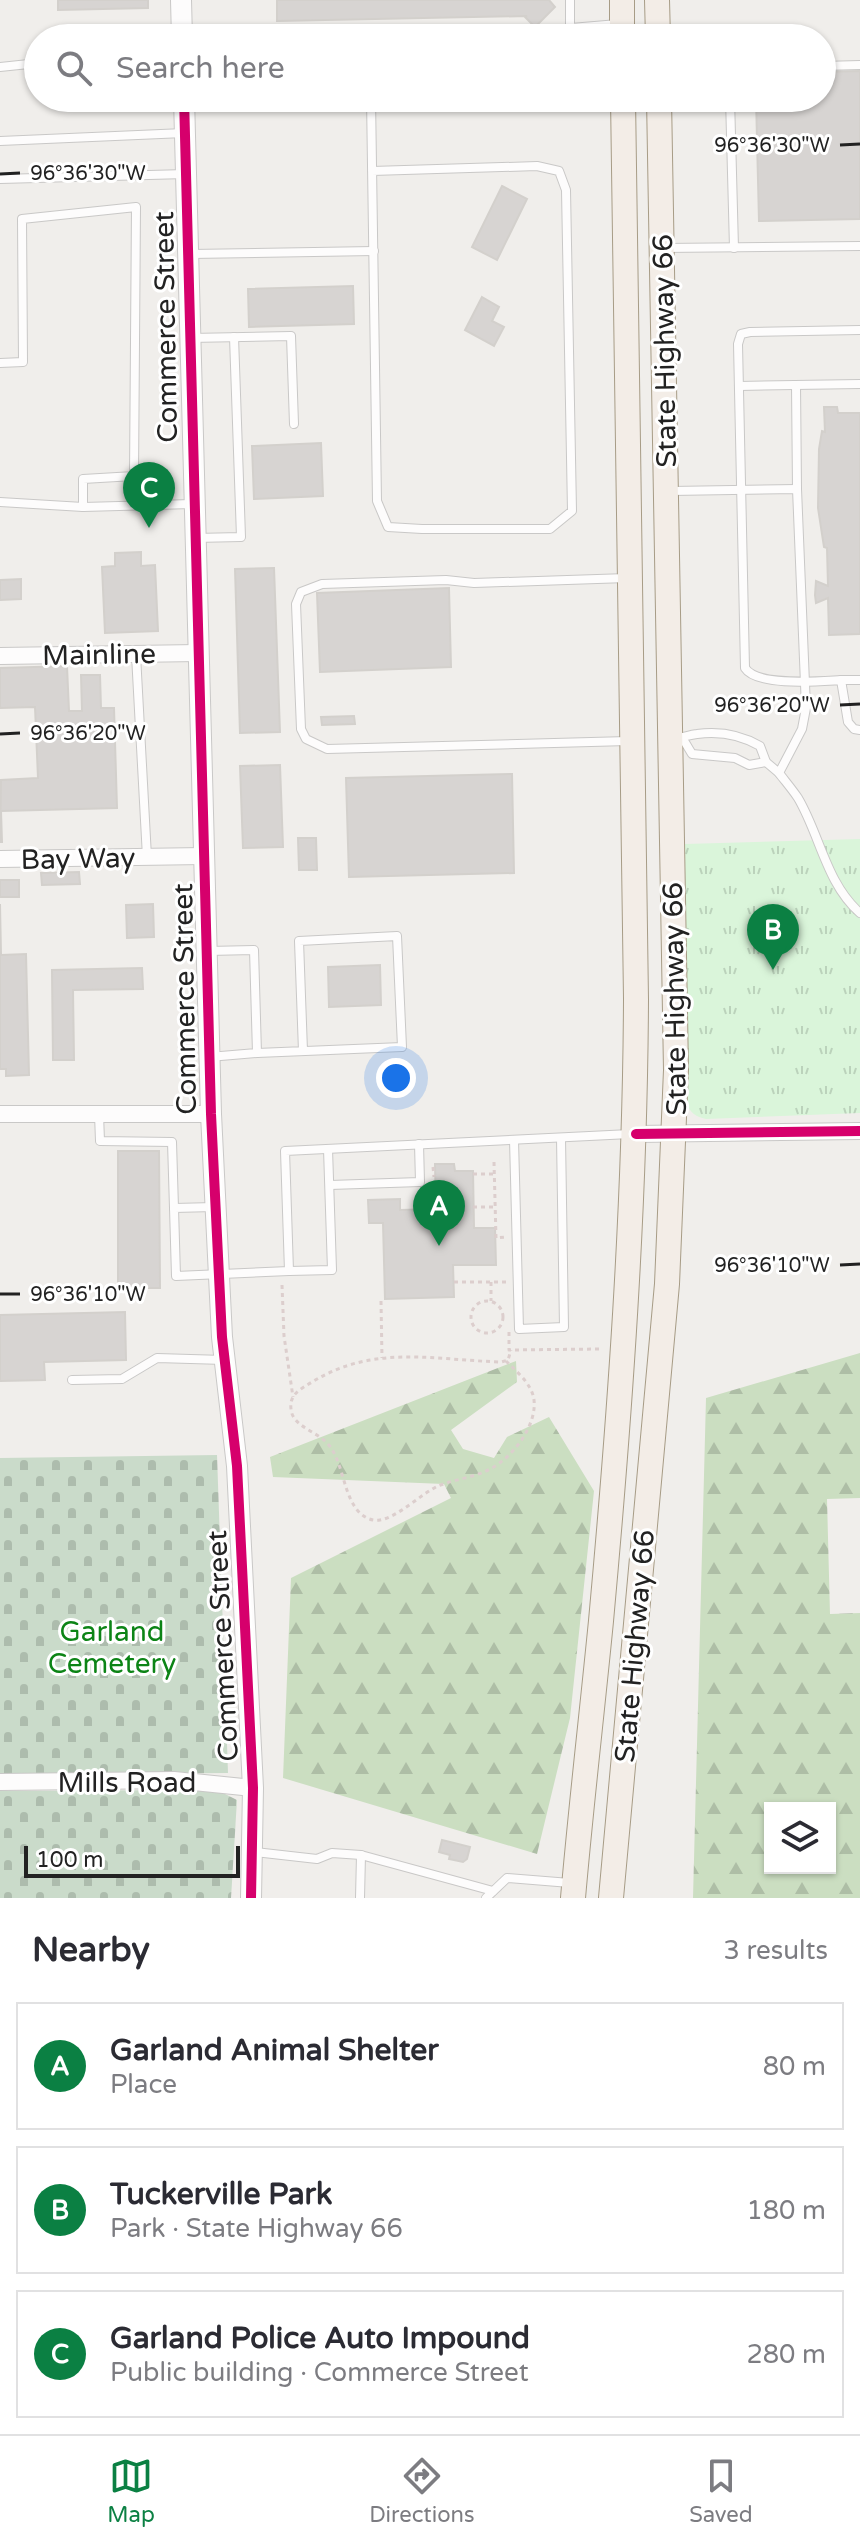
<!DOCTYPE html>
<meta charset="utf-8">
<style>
:root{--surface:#fff;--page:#f7f7f7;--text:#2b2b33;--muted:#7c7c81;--line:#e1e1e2;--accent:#0b8043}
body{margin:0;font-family:"Varela Round",sans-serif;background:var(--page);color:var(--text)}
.controls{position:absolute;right:24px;bottom:24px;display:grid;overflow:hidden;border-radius:0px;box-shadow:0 2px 6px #0004}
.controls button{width:72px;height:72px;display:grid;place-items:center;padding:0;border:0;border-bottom:2px solid var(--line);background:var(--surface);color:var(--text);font:40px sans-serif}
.scale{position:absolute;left:24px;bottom:20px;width:216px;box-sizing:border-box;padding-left:8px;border:4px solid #222;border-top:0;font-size:22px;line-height:28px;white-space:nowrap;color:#222;-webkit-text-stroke:6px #fff;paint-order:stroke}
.you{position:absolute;left:396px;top:1078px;width:28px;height:28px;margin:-20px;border:6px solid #fff;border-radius:50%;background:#1a73e8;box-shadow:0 0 0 12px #1a73e833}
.badge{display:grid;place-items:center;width:52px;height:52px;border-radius:50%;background:var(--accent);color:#fff;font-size:26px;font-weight:700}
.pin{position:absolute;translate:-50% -66px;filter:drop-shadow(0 2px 4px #0008)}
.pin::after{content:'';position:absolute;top:42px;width:28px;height:24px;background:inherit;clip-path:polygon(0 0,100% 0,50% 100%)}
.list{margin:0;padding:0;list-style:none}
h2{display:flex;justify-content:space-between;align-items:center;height:104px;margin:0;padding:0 32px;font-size:34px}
h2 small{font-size:26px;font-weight:400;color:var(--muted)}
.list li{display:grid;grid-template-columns:52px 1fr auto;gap:24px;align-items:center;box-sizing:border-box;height:128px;margin:0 16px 16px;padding:0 16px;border:2px solid var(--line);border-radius:0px}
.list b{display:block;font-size:30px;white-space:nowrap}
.list p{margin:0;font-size:26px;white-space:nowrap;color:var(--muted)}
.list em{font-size:26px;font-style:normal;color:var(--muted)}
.icon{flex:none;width:44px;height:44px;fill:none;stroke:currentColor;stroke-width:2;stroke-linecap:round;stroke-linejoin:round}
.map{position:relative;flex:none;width:860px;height:1898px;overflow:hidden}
.search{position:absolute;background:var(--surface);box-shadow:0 2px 6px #0004;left:24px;right:24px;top:24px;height:88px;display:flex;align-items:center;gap:20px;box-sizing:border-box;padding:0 28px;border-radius:44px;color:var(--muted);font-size:30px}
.sheet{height:536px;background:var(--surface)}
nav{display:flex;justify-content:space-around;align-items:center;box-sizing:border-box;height:112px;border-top:2px solid var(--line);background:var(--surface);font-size:22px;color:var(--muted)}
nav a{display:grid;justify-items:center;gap:4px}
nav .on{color:var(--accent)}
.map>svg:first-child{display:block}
.forest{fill:url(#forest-firs);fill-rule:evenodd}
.cemetery{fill:url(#cemetery-stones)}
.park{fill:url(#park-tufts)}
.building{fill:#d7d4d2;stroke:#d3d0cc;stroke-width:2}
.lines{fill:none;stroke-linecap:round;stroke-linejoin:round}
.service-casing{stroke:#c9c8c7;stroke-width:10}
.minor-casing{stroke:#c9c8c7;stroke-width:18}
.tertiary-casing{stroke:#c9c8c7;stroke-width:22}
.primary-casing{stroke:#a79c86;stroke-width:26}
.path{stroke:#dccecd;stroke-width:3;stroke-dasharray:4 4;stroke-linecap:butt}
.service{stroke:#fdfcfc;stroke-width:8}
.minor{stroke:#fdfcfc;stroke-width:16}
.tertiary{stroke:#fdfcfc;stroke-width:20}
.primary{stroke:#f3ede7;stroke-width:24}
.cycleway-casing{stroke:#fff;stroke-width:15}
.cycleway{stroke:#d6006c;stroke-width:10}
.ticks{fill:none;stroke:#222;stroke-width:3}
.labels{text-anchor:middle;stroke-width:6;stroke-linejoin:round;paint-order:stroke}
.street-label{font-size:28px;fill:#222;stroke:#fff}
.park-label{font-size:28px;fill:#0c8416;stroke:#fff}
.ticks-label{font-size:20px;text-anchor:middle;fill:#222;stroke:#fff;stroke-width:6;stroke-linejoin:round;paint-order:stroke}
</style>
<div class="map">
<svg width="860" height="1898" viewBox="0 0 860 1898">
<defs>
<pattern id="forest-firs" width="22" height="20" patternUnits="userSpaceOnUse" patternTransform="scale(2)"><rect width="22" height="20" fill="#cbdec1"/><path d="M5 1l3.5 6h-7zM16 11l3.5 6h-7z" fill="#aebea6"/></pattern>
<pattern id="cemetery-stones" width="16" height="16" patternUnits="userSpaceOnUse" patternTransform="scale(2)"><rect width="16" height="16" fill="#cadbca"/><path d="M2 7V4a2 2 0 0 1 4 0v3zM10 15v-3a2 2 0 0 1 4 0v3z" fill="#adbcad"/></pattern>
<pattern id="park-tufts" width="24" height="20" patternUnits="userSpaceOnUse" patternTransform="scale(2)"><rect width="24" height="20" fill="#daf5da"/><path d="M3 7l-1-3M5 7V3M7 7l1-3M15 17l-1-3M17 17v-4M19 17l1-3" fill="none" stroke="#bbd2bb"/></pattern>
</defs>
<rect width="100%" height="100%" fill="#f0eeeb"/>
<g class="forest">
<path d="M860,1353V1498L827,1499L830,1614L860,1613V1898H693L706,1398ZM770,1808H830V1868H770Z"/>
<polygon points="516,1361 517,1382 451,1430 463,1449 494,1458 507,1437 549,1417 594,1491 570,1718 537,1854 283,1778 291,1578 451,1498 444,1484 273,1477 270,1457"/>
</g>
<g class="cemetery">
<polygon points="217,1455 228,1773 0,1775 0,1458"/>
<polygon points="193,1790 223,1793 237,1800 231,1898 0,1898 0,1791"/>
</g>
<path class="park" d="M860,839V1113L706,1119C696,1117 689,1112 687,1103L685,844Z"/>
<g class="building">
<polygon points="58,0 148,0 148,8 58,10"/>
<polygon points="277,0 549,0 555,7 535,27 525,17 527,16 277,21"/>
<polygon points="860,71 860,219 759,221 756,98 822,98 822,72"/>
<polygon points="502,186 527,199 497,260 472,247"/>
<polygon points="353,286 354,324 249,327 248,289"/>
<polygon points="482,297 499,307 492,321 504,327 494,346 465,330"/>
<polygon points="824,407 837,407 838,413 860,413 860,634 829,635 828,598 816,603 815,595 816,581 828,586 827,548 824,547 818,508 819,449 822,431 825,432"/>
<polygon points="321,443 323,496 254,499 252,446"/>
<polygon points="141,552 141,566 155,565 158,631 105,633 102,567 115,566 115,553"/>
<polygon points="274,568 280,732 240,733 235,569"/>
<polygon points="21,579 21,599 0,600 0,580"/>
<polygon points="449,588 451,667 320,672 317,593"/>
<polygon points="67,666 69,711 82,711 81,675 100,675 101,708 114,708 117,808 1,811 2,842 0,842 1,780 38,778 35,707 0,708 0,668"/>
<polygon points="354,716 355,724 322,725 321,717"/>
<polygon points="280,765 283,847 243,848 240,766"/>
<polygon points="512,774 514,873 349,877 346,778"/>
<polygon points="298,838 316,838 317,870 299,870"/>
<polygon points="79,872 80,884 42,885 41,873"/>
<rect x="0" y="880" width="19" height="17"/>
<polygon points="0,904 1,955 26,954 29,1075 6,1076 6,1069 0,1069"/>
<polygon points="153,904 154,937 127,938 126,905"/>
<polygon points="380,965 381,1005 329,1007 328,967"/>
<polygon points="142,968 143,989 73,990 74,1060 53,1060 52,970"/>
<polygon points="118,1151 159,1151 160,1288 118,1288"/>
<polygon points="435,1164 454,1164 455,1171 473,1171 474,1228 495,1228 496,1265 453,1265 454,1297 385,1299 383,1223 369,1223 368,1200 400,1199 400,1210 436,1209"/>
<polygon points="125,1312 126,1360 44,1362 45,1380 0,1381 0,1315"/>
<polygon points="442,1840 470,1847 467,1859 463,1862 449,1859 450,1855 439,1852"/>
</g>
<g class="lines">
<g class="service-casing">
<g id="service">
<polyline points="570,0 570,38"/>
<polyline points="571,28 618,24"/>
<polyline points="822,66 860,65"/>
<polyline points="0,67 38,63"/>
<polyline points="371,98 377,501 388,527 422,529 550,529 572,511 566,190 559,171 537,166 372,171"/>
<polyline points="730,98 734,248"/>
<polyline points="0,141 184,133"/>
<polyline points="0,179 186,174"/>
<polyline points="663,248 860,246"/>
<polyline points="191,254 374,251"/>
<path d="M860,330L750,332L741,334L738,344L745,668C757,687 821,681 841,680L848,722L854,729L860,730"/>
<polyline points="190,338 291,336 294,424"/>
<polyline points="0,363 23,362 22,219 136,207 134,476 83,479 83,507"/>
<polyline points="796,385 797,489"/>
<polyline points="739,386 860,384"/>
<path d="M671,491L797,489L806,708L802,729L779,773L766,762L760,746C741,735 719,731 697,734C686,735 683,739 672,737"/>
<polyline points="0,502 83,507 192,504"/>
<polyline points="195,538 241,537 234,337"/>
<polyline points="627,578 474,583 446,580 322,584 301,592 296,604 301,729 306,739 327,749 628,741"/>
<polyline points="136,655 147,857"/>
<polyline points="841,680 860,680"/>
<polyline points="683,739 692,754 735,758 749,765 766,762"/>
<path d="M779,773C785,781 792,789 798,798C820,835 826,883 860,913"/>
<polyline points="208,951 254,950 257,1053 209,1057"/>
<polyline points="257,1053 402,1047 397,936 299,941 303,1051"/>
<polyline points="99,1114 100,1141 172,1142 174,1208"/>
<polyline points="514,1140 519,1329 564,1327 561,1138"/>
<polyline points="330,1185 420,1182 419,1144"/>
<polyline points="214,1207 174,1208 176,1276 289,1271 285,1151 630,1134"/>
<polyline points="289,1271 332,1270 328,1149"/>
<polyline points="72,1380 122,1379 157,1358 224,1360"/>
<polyline points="255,1852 317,1859 332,1853 361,1855 360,1898"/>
<polyline points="361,1855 493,1891"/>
<polyline points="486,1898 507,1878 570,1883"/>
</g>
</g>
<g class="minor-casing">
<g id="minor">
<polyline points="0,656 198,653"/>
<polyline points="0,859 204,856"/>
<polyline points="0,1114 211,1114"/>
<polyline points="636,1134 860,1131"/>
<polyline points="0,1782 174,1780 253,1788"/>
</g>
</g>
<g class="tertiary-casing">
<g id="tertiary">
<polyline points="181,0 182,38"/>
<polyline points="184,98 211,1114 222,1337 237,1466 253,1788 251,1898"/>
</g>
</g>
<g class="primary-casing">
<g id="primary">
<polyline points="622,0 622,38"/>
<polyline points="657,0 658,38"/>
<path d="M573,1898C581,1805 592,1713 601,1621C620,1414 635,1207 636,999L623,98"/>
<polyline points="611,1898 667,1284 676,1070 659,98"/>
</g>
</g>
<g class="path">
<polyline points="494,1162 496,1238 506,1237"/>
<polyline points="433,1167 434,1177"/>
<polyline points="473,1174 494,1174"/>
<polyline points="473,1207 495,1207"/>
<polyline points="454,1282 507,1282"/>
<polyline points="491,1282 491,1301"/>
<polyline points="282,1285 284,1336 293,1397"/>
<circle cx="487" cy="1317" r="16"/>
<polyline points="381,1301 382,1358"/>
<polyline points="509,1332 509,1350 599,1349"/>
<path d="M506,1361C517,1372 532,1384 534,1400C537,1426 512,1458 490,1469C473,1478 455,1479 438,1486C421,1494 398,1517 380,1520C370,1522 360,1515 355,1507C342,1488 342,1456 325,1441C314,1431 292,1425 291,1409C289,1394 301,1389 312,1382C374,1344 433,1360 501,1362L508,1360L511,1350"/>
</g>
<use href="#service" class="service"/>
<use href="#minor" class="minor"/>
<use href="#tertiary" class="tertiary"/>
<use href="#primary" class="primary"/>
<g class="cycleway-casing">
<g id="cycleway">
<polyline points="184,98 211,1114 222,1337 237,1466 253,1788 251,1898"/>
<polyline points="636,1134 860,1131"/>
</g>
</g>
<use href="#cycleway" class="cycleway"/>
</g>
<path class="ticks" d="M840,145L860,144M0,174L20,173M840,705L860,704M0,734L20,733M840,1265L860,1264M0,1294H20"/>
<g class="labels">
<g class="street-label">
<text transform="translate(165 327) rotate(-91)" y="10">Commerce Street</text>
<text transform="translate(664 351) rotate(-91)" y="10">State Highway 66</text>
<text transform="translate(99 654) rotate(-1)" y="10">Mainline</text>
<text transform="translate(78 858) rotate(-1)" y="10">Bay Way</text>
<text transform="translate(184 999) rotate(-91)" y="10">Commerce Street</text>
<text transform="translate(674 999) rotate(-91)" y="10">State Highway 66</text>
<text transform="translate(222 1646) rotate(-93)" y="10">Commerce Street</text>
<text transform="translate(634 1646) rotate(-85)" y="10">State Highway 66</text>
<text x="127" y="1792">Mills Road</text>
</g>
<g class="park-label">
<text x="112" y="1641">Garland<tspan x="112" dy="32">Cemetery</tspan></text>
</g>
</g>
<g class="ticks-label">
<text x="772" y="152">96°36'30"W</text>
<text x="88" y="180">96°36'30"W</text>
<text x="772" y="712">96°36'20"W</text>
<text x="88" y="740">96°36'20"W</text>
<text x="772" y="1272">96°36'10"W</text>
<text x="88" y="1301">96°36'10"W</text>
</g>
</svg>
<div class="controls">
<button><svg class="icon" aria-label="layers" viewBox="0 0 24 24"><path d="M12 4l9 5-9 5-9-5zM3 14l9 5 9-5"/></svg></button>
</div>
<div class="scale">100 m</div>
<div class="you"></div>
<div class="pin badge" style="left:439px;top:1246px">A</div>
<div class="pin badge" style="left:773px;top:970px">B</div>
<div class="pin badge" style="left:149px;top:528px">C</div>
<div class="search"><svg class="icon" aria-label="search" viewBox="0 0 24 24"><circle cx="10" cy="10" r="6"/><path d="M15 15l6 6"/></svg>Search here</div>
</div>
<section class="sheet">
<h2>Nearby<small>3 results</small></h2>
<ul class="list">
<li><span class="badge">A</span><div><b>Garland Animal Shelter</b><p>Place</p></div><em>80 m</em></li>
<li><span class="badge">B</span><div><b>Tuckerville Park</b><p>Park · State Highway 66</p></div><em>180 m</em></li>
<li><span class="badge">C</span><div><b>Garland Police Auto Impound</b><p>Public building · Commerce Street</p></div><em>280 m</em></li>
</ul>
</section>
<nav>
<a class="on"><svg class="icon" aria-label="map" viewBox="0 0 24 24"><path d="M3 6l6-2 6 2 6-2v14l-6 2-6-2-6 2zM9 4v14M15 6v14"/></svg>Map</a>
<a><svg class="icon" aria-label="directions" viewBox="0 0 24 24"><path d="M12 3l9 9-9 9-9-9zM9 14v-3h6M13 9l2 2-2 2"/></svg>Directions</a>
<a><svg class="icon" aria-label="saved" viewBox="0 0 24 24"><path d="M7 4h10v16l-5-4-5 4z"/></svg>Saved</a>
</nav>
